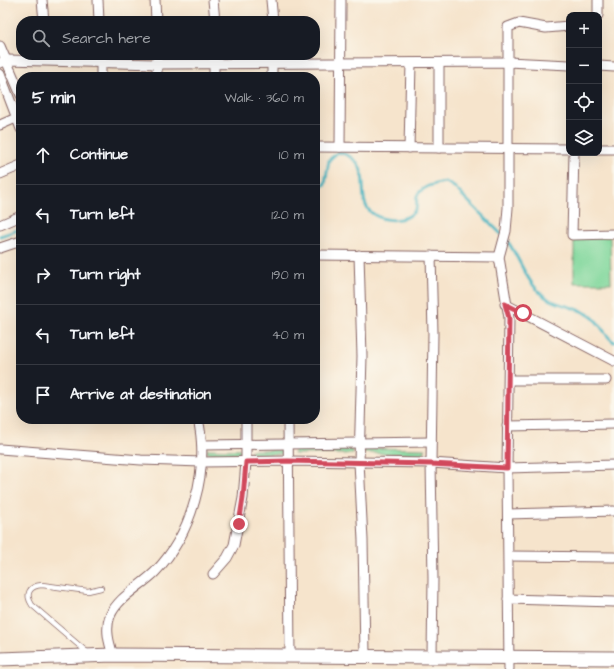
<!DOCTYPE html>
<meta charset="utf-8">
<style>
:root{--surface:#171b24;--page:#242831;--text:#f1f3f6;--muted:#9ea1a6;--line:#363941}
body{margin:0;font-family:"Architects Daughter",sans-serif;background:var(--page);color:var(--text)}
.controls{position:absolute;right:12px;top:12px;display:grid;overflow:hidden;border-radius:8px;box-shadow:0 4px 16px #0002}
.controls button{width:36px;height:36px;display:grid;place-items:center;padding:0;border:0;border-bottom:1px solid var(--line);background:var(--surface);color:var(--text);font:20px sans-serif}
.stop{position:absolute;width:12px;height:12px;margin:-9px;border:3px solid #d1495b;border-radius:50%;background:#fff}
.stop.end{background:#d1495b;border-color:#fff;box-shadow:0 1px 4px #0008}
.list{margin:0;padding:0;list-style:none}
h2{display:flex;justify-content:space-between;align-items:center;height:52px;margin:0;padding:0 16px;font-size:17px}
h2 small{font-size:13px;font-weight:400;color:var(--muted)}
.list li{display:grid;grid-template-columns:26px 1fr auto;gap:12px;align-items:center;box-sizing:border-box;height:60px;padding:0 16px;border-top:1px solid var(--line)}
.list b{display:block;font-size:15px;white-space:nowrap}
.list em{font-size:13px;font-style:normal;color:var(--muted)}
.icon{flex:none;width:22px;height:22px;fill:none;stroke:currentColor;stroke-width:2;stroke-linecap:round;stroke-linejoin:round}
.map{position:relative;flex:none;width:614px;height:669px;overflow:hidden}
.search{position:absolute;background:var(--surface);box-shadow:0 4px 16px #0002;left:16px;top:16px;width:304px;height:44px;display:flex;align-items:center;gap:10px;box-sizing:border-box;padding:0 14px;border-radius:16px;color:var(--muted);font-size:15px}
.panel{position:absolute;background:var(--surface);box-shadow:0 4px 16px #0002;left:16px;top:72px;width:304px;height:352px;border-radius:16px}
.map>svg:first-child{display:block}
.green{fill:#80d79b;stroke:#657b63}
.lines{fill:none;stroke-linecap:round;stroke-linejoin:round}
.stream{stroke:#45b3c0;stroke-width:3}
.lane-casing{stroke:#866463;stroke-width:6}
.street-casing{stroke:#866463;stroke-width:11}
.secondary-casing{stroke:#866463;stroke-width:15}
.lane{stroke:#fff;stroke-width:4.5}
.street{stroke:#fff;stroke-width:9}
.secondary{stroke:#fff;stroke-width:13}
.route{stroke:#d1495b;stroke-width:5}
</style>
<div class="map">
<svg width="614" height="669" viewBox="0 0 614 669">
<rect width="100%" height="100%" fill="#fbf7ec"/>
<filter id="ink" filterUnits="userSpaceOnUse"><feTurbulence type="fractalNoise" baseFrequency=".025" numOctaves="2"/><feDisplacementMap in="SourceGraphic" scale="8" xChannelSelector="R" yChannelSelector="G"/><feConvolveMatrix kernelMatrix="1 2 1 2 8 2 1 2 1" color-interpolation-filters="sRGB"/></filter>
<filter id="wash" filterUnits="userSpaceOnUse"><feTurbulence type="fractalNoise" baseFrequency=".012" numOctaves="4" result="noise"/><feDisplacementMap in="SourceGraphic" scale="16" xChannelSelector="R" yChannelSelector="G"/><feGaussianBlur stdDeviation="0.9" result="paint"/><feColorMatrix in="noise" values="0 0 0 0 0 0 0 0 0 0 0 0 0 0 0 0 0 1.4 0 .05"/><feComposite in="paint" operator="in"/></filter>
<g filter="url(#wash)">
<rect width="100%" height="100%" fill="#f6e4cc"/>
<g class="green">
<polygon points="610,237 611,283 574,283 574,238"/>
<polygon points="364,448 425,449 424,454 364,453"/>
<polygon points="207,449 241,450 241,454 207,453"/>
<polygon points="294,449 353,450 353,454 294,454"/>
<polygon points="251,450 282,450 283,454 251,454"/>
</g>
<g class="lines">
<g class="stream">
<path d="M315,191L325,184L329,160L338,152C379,162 352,198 372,213C383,222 408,223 416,209C418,204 415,199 418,194C424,186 437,183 446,182L454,187L502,235"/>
<polyline points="0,236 21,229"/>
<path d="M506,239C521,259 526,286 550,300C564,307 580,307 592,317C601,324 605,336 614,342"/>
</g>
</g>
</g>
<g filter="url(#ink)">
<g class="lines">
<g class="lane-casing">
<path id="lane" d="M88,653L32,605C25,594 29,586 42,585L88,591L101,588"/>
</g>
<g class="street-casing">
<g id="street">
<polyline points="42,0 44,21"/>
<polyline points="98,0 99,21"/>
<polyline points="155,0 156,21"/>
<polyline points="213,0 215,21"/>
<polyline points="271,0 273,21"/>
<polyline points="598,0 598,15"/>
<polyline points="0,46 21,95"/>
<polyline points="101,55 101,77"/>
<polyline points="157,55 157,77"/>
<polyline points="214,55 214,77"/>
<polyline points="0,63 7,60 157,64 508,62 569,65"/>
<polyline points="599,66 614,67"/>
<polyline points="0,74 21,129"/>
<polyline points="272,77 272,55"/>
<polyline points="0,125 16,118"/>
<polyline points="315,147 569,149"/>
<polyline points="340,147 341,0"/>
<polyline points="409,148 411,63"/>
<polyline points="439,148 439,63"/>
<polyline points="599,149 614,149"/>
<polyline points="574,153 572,235 614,234"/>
<polyline points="0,174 21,165"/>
<polyline points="0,225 21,216"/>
<polyline points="0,248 21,241"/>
<polyline points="315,255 499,257"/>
<polyline points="359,255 362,356 359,462 363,540 365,655"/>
<polyline points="431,256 433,333 431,463 433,579 432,656"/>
<polyline points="505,304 614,361"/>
<polyline points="509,380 606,380"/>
<polyline points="288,419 290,657"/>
<polyline points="507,426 614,424"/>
<polyline points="202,445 431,442"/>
<polyline points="0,449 141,460 202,462 288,461 431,463 507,468 614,465"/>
<polyline points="508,514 614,511"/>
<polyline points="509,556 614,557"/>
<polyline points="213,574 227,558 234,545 243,498 246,462 246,419"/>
<polyline points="508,599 614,602"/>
<path d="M113,655C109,643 105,629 110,616C118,597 141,586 155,572C192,534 210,470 198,419"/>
<polyline points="509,669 507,468 509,318 499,257 506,231 508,208 508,27 519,23 546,28 569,26"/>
</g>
</g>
<g class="secondary-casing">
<polyline id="secondary" points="0,659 113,655 614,658"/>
</g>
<use href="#lane" class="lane"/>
<use href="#street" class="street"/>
<use href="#secondary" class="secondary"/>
</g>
</g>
<g class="lines" filter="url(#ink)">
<polyline class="route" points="239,524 243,498 246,462 288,461 431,464 507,468 509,318 505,304 523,313"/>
</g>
</svg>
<div class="controls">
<button>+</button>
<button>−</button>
<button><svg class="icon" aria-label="locate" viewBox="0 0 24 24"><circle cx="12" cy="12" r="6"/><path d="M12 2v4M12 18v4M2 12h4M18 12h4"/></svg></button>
<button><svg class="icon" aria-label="layers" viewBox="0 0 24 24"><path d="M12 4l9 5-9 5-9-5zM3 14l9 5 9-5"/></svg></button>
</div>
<div class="stop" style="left:523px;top:313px"></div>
<div class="stop end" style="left:239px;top:524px"></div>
<div class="search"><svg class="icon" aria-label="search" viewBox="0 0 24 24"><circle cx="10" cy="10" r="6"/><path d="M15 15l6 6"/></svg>Search here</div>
<section class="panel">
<h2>5 min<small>Walk · 360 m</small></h2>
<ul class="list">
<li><svg class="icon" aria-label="ahead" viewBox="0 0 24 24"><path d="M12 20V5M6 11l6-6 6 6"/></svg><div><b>Continue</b></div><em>10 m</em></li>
<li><svg class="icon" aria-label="left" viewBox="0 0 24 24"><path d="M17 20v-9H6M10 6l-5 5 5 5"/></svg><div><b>Turn left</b></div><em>120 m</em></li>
<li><svg class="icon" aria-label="right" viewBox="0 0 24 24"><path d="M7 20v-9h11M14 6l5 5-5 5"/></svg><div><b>Turn right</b></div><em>190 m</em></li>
<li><svg class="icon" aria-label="left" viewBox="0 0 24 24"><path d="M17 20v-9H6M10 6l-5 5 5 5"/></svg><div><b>Turn left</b></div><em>40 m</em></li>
<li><svg class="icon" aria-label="arrive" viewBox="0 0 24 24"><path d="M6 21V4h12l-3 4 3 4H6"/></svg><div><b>Arrive at destination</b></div></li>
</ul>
</section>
</div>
